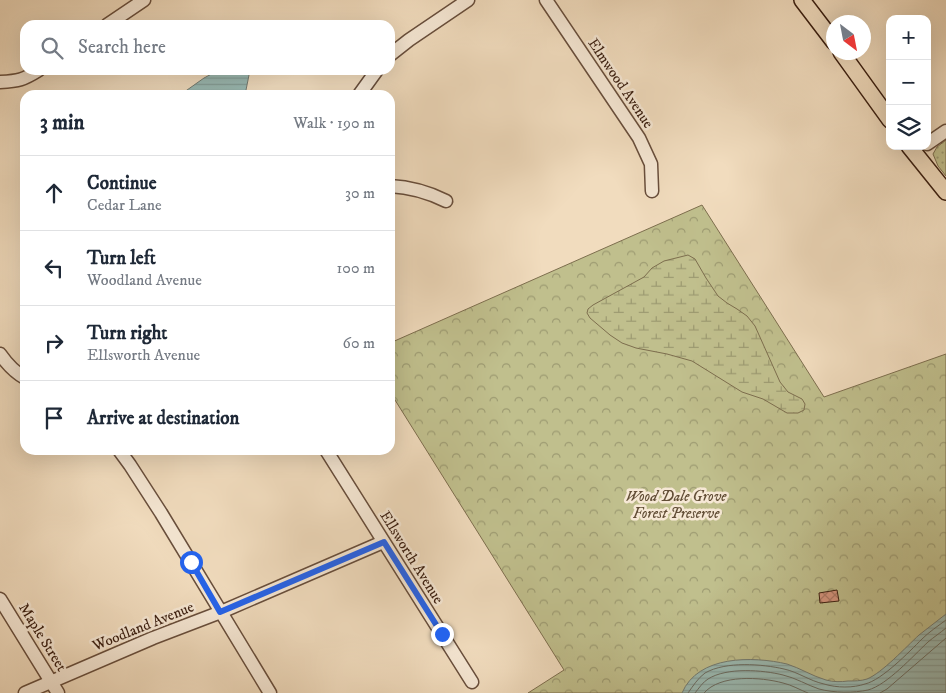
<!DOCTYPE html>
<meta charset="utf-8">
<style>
:root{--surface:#fff;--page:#f2f2f3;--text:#1f2937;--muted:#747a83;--line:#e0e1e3}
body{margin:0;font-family:"IM FELL DW Pica",serif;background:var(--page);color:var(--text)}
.controls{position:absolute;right:15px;top:15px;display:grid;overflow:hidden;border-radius:10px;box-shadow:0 5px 20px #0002}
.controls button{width:45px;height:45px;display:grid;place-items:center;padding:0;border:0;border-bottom:1px solid var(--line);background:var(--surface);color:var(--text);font:25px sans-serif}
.compass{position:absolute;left:826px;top:15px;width:45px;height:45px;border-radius:50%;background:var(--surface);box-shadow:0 5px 20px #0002;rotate:148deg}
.stop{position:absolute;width:15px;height:15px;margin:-11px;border:4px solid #2563eb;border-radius:50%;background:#fff}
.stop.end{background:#2563eb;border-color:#fff;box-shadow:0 1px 5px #0008}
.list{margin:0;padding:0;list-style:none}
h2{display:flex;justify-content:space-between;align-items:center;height:65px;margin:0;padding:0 20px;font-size:21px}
h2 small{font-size:16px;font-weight:400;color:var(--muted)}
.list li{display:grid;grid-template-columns:32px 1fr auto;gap:15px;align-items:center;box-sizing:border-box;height:75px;padding:0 20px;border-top:1px solid var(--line)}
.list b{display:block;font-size:19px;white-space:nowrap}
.list p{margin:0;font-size:16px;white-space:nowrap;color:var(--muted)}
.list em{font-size:16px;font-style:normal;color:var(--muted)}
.icon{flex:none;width:28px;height:28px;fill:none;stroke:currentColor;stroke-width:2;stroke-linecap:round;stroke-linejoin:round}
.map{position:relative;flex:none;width:946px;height:693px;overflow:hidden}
.search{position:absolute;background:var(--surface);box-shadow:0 5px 20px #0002;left:20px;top:20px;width:375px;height:55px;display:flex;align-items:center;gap:12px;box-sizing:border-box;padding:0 18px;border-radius:15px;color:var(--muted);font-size:19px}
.panel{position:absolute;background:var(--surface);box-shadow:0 5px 20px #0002;left:20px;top:90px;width:375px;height:365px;border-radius:15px}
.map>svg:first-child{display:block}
.grass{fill:url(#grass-dots);stroke:#7d6e4e}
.forest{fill:url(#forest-crowns);stroke:#7d6e4e}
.wetland{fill:url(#wetland-marsh);stroke:#7d6e4e}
.water{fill:url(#water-rules);stroke:#747c72}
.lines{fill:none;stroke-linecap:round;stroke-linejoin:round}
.shore{stroke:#6a6c62;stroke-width:1}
.building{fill:url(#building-cross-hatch);stroke:#3a1e10}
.minor-casing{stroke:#684e3c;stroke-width:15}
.major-casing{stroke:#3a1e10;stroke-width:18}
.minor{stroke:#f6e8d5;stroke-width:12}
.major{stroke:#f1dcbe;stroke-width:15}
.route{stroke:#2563eb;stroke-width:6}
.labels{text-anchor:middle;stroke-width:5;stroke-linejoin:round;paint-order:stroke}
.street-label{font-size:15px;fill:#3a1e10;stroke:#f6e8d5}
.park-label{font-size:15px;font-style:italic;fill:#624e36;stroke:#f6e8d5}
</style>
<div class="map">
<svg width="946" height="693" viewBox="0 0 946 693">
<defs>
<pattern id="grass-dots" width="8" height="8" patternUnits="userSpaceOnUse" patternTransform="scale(1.25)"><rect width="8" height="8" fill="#c0bf8d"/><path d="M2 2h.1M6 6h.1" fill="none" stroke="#9d9b72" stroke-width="1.8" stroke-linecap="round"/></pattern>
<pattern id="forest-crowns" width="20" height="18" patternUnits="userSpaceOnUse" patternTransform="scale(1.25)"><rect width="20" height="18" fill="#c0bf8d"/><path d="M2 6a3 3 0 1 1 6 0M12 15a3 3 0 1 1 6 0" fill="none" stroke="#9d9b72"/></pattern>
<pattern id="wetland-marsh" width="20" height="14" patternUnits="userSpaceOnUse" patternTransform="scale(1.25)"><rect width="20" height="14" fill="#c0bf8d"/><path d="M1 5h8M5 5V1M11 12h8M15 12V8" fill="none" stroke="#9d9b72"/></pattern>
<pattern id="water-rules" width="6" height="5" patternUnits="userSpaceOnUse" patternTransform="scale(1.25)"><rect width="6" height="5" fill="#9bbbb4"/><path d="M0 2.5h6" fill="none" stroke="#86a09a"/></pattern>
<pattern id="building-cross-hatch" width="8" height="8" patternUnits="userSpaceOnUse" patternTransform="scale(1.25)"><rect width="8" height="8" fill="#d89680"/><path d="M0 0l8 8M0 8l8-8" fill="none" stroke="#b07a67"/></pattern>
</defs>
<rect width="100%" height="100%" fill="#f1dcbe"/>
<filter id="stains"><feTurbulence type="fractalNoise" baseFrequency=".004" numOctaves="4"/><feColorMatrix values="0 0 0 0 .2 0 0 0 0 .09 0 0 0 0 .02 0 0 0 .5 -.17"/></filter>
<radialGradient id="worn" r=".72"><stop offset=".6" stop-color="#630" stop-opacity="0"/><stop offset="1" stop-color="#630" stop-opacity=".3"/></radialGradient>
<polygon class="grass" points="946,140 946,176 938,166 933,154 937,147"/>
<polygon class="forest" points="702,205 824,397 946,354 946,693 528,693 564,670 390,392 390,343"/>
<polygon class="wetland" points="688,255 695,259 706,278 718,296 727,303 737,309 747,316 755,326 780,382 788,392 802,399 805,404 804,410 798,413 787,413 763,399 742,392 692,361 667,354 636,348 622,343 610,335 590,318 587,313 588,309 593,305 644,277 652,268 664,261"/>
<g class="water">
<polygon points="219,70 250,70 245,95 180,95 204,78"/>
<path d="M946,614V693H682C698,655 753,656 787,664C800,668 812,676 826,680C833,682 841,682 848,681C854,681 861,681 867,679C882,673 906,647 919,635C928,628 937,621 946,614Z"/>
</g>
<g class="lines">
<g class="shore">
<path d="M688,693C693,686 698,678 705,673C726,661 762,664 784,669C798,672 810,681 824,684C837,688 853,688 865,684C882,680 909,652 922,639C929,632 938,626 946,620"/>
<path d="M695,693C699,688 703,682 708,679C727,667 763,670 783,675C796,678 807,685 819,689C834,693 854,693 868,690C887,685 913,656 928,642C934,637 940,633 946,628"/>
<path d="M704,693C720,674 761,677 783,683C792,685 800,690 808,693"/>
<polyline points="880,693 887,689 946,638"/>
</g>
</g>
<polygon class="building" points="837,590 839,601 820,603 819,593"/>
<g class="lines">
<g class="minor-casing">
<g id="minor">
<polyline points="546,0 639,138 651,164 652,191"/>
<polyline points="107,25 144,0"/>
<polyline points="390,55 409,40 468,0"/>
<path d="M0,82C19,81 23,80 39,70"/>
<polyline points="359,95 377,70"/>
<polyline points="927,144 946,131"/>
<path d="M390,186C410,187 428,192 446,201"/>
<path d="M0,354C7,364 14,372 25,378"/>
<polyline points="119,450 130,465 161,513 270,693"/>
<polyline points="326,450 472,682"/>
<polyline points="0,599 58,693"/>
<polyline points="25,693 153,638 221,612 383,542"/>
</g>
</g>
<g class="major-casing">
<g id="major">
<polyline points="802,0 834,42"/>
<polyline points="841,52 890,120"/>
<polyline points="909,146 946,192"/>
</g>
</g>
<use href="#minor" class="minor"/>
<use href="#major" class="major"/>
</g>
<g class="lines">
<polyline class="route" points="191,562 220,612 384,542 442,634"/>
</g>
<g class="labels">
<g class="street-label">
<text transform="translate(621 83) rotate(56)" y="5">Elmwood Avenue</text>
<text transform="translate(412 557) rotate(58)" y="5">Ellsworth Avenue</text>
<text transform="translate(143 626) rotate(-22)" y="5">Woodland Avenue</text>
<text transform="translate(43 637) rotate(58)" y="5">Maple Street</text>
</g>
<g class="park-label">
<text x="676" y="501">Wood Dale Grove<tspan x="676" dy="17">Forest Preserve</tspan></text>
</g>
</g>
<rect width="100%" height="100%" filter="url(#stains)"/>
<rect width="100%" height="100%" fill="url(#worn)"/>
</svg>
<div class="controls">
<button>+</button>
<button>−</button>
<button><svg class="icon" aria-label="layers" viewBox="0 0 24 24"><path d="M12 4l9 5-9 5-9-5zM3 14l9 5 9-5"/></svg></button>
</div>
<svg class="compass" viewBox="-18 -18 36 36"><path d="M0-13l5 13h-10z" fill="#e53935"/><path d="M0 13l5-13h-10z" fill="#747a83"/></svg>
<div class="stop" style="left:191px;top:562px"></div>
<div class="stop end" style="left:442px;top:634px"></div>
<div class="search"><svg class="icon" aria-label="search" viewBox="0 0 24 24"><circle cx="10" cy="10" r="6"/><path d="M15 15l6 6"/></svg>Search here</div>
<section class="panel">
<h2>3 min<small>Walk · 190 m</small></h2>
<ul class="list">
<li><svg class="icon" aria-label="ahead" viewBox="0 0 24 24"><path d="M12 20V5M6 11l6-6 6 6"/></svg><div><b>Continue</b><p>Cedar Lane</p></div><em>30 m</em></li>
<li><svg class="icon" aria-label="left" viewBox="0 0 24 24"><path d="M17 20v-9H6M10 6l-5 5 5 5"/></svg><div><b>Turn left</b><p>Woodland Avenue</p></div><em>100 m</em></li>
<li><svg class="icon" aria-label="right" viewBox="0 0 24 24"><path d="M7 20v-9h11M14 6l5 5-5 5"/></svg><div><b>Turn right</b><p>Ellsworth Avenue</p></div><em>60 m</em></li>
<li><svg class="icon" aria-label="arrive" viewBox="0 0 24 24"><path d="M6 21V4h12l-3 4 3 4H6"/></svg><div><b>Arrive at destination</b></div></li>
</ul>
</section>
</div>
